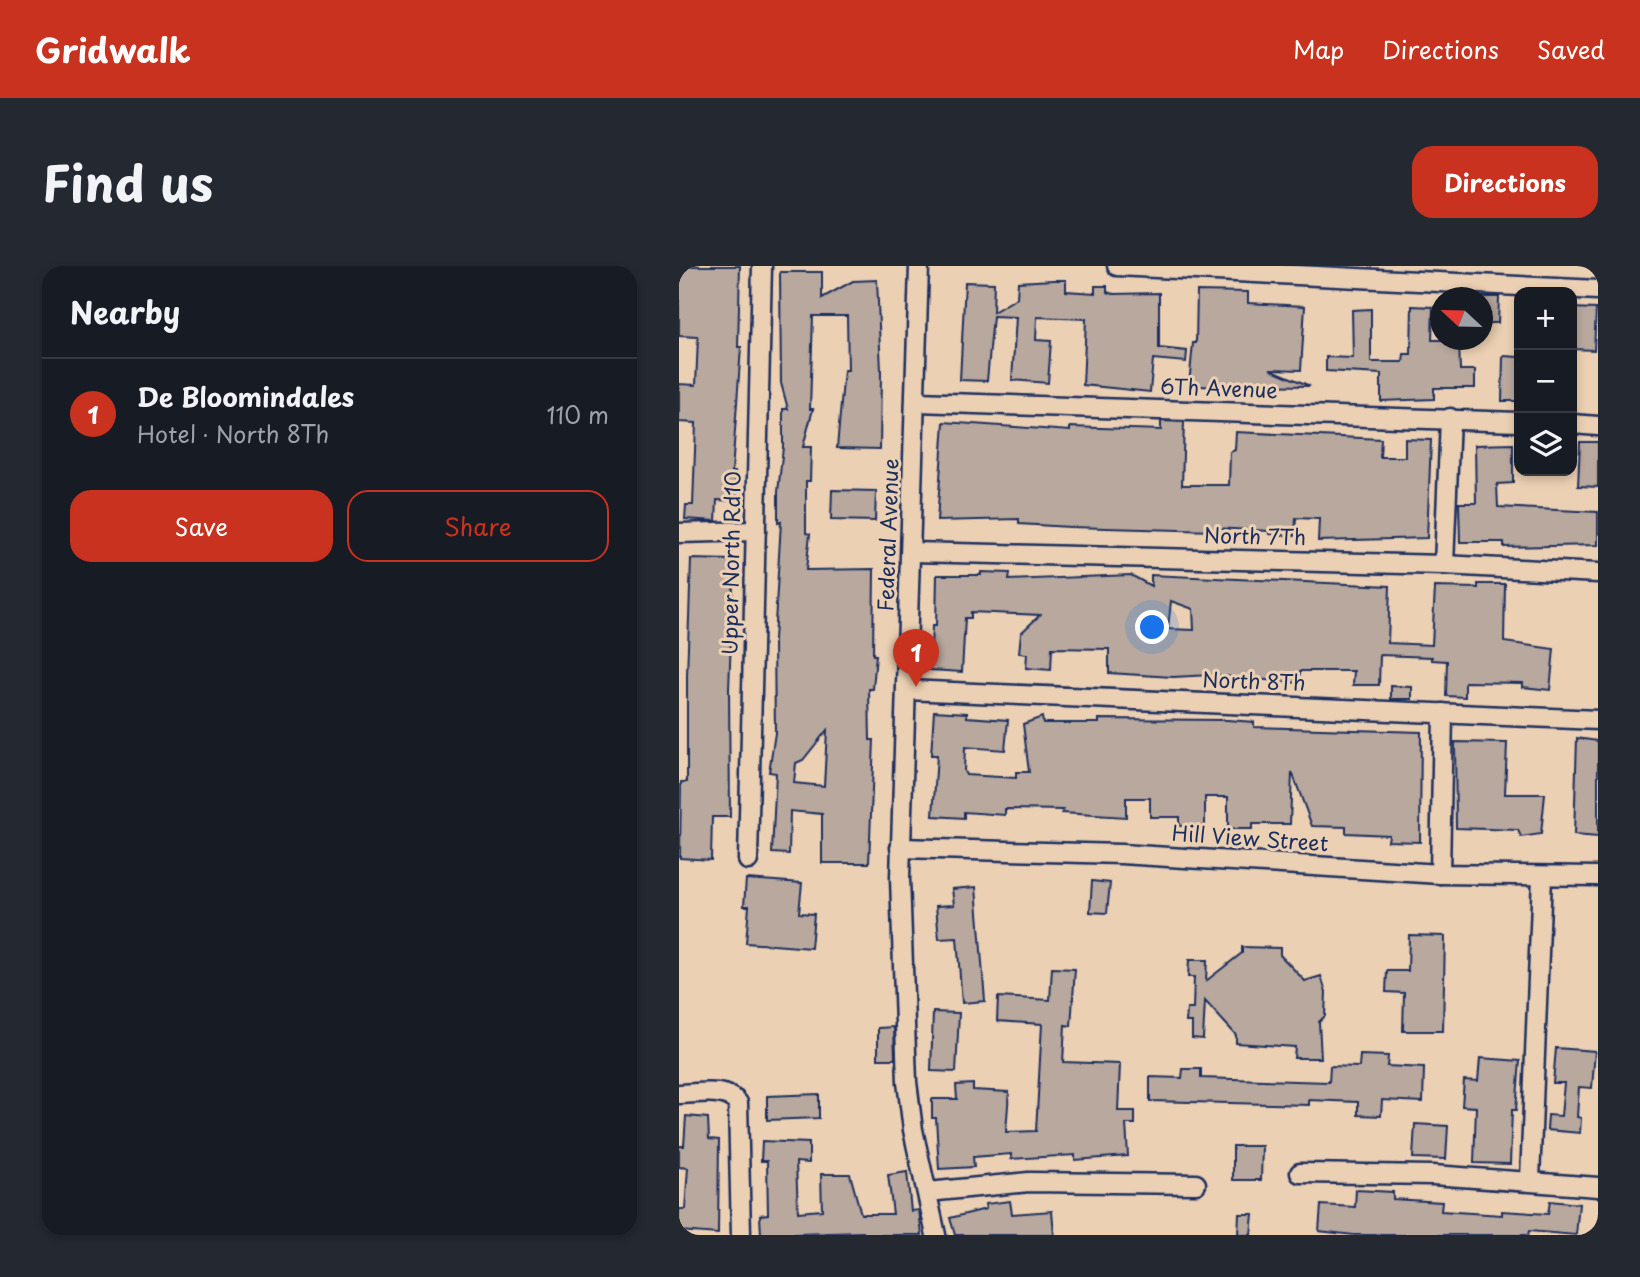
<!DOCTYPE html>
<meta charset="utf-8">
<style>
:root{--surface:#171b24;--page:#242831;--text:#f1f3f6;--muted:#9ea1a6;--line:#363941;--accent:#c8321e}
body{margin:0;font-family:"Playpen Sans",sans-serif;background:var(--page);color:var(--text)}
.controls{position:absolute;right:21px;top:21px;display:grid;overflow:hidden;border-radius:14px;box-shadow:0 4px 10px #0003}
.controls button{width:63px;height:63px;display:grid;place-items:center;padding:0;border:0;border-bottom:2px solid var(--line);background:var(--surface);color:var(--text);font:35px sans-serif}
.compass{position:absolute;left:751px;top:21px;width:63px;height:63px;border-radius:50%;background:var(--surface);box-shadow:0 4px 10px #0003;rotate:292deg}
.you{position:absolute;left:474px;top:362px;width:24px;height:24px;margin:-18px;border:5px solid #fff;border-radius:50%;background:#1a73e8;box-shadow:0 0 0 10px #1a73e833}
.badge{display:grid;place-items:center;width:46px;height:46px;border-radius:50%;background:var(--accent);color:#fff;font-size:23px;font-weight:700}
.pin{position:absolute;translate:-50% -58px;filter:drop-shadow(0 2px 4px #0008)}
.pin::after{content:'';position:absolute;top:37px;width:24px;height:21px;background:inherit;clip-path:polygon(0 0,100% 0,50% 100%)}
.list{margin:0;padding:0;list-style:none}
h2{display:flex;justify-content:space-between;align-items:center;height:91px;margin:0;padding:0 28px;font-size:30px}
h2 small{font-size:23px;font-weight:400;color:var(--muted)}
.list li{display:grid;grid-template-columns:46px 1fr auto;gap:21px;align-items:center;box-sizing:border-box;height:112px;padding:0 28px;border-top:2px solid var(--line)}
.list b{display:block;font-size:26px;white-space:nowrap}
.list p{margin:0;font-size:23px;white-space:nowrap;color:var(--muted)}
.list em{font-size:23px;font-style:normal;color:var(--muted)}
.actions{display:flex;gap:14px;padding:21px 28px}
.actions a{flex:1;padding:16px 0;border:2px solid var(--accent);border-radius:21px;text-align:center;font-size:24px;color:var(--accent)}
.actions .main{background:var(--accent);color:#fff}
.icon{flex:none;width:38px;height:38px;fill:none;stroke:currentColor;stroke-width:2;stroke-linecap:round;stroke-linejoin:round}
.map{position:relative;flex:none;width:919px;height:969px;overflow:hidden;border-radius:21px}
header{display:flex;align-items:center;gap:42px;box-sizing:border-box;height:98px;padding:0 35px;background:var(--accent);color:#fff}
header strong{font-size:33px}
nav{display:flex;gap:38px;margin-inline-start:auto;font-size:24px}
.intro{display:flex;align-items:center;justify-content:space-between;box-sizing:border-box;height:168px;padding:0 42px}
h1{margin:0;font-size:49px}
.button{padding:18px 32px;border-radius:21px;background:var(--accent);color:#fff;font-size:24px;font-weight:700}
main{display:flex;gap:42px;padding:0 42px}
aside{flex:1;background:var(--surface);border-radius:21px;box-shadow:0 4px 10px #0003}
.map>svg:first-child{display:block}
.building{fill:#b8a89e;stroke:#1b2f5e;stroke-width:2;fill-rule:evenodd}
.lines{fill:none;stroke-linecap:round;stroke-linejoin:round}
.minor-casing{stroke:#1b2f5e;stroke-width:23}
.minor{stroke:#ecd0b3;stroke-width:18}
.labels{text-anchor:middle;stroke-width:6;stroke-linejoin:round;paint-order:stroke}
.street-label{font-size:21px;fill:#1b2f5e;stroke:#ecd0b3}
</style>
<header>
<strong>Gridwalk</strong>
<nav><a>Map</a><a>Directions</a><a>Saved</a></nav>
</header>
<div class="intro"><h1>Find us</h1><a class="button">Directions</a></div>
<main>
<aside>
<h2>Nearby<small></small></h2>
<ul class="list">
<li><span class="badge">1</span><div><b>De Bloomindales</b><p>Hotel · North 8Th</p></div><em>110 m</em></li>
</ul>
<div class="actions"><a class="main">Save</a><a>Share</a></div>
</aside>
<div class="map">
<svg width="919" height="969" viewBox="0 0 919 969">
<rect width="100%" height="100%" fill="#ecd0b3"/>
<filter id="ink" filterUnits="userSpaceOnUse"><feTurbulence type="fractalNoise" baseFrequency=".0143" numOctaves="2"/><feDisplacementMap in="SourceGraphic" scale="14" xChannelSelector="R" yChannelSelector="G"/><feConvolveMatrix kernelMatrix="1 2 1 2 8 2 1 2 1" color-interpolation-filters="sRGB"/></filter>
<g filter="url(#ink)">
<g class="building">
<polygon points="0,0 61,0 59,81 62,81 53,206 56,206 58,235 38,234 37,255 6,253 7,239 14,239 17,157 0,156 0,118 17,119 19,71 0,70"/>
<path d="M101,6H143V32L174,15L198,14L202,105L201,183L158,182L165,104H169L168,50H134L131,143H134L124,181H132L131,215H127V267L131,268L127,304L195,303L194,389H197L194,423H190L191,474H195L190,597H143V548L111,545L110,588L93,587L97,507L90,506L96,467L95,374L102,256L99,257V226L104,181V143H109L102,117ZM148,464L145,520L115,517L117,497L124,494Z"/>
<polygon points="374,14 387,14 387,25 416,27 416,20 428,20 428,26 435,28 480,27 480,82 508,85 507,96 474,93 471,126 404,119 407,53 358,51 357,74 372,75 369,117 333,114 337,51 314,50 308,115 281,114 286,16 315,17 314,46 338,32 339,16"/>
<polygon points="518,25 569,26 569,37 626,40 622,104 591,103 631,120 560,119 560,123 510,119 514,77 517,77"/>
<polygon points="803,31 820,31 819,57 803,57"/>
<polygon points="733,40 754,41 753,74 780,74 781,104 796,104 796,122 755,122 755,133 702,135 702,108 647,105 647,91 674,92 673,44 692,43 692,96 724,96 725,88 732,88"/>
<polygon points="893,42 917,43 915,84 893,83"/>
<polygon points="824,90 840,91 840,135 823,135"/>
<polygon points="482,155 505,156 503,219 550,219 551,186 556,184 557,166 702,173 701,191 726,191 726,173 752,174 748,272 639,275 640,253 617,252 616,270 590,268 590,265 536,262 536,265 391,261 340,258 340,253 258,255 265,156 391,165 391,161 482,164"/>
<polygon points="901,176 919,176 919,221 899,220"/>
<polygon points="834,178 834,217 818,218 819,241 919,246 919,279 825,281 825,276 781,276 780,237 797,237 796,179"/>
<polygon points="153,224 197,225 196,255 152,254"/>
<polygon points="12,293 55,294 50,424 51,551 33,551 32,594 1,592 2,516 8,516 8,410"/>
<path d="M302,306L331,307L330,314L452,309L472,320V309L711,320L709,377L753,379L756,321L799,322V318H826L825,376L875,383L871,424L844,421V417L786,416V431L767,430L768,395L753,394V391L701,389L700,419H674L675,405H621L620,417L532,409L494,411L430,407V383L373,382L372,404L347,402L348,388L340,387L342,367L361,349L292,346V352H286L283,406L251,404L253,360H257L258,309H302ZM492,335L514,343L515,364L489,363Z"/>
<polygon points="712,420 733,421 733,433 712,433"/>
<polygon points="255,445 288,447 288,451 329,454 326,484 286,481 285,505 287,509 337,512 337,506 350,506 344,458 363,451 364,457 420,457 420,453 548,454 575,456 575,461 742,466 741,576 709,575 710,569 667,567 667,561 633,560 613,506 611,558 573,558 573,563 549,563 549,531 526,531 526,560 500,560 500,551 471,551 471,532 447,532 447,551 383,547 384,544 326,543 326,549 285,546 285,552 254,550 258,489 252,489"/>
<polygon points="898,472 919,475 919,571 895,569"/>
<polygon points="776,476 828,477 826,528 866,528 862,568 842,571 839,564 777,562"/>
<polygon points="67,613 123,617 120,647 135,648 132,682 67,677 70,640 65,640"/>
<polygon points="413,615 431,617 428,647 411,646"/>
<polygon points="297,621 306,735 283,737 278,672 260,673 257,640 275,639 273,623"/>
<polygon points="730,669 766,670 764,765 724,765 725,727 707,726 708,705 729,705"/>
<polygon points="563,681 601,682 601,689 626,715 642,710 647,726 646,750 640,756 642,792 615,792 616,781 557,777 557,769 526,735 524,773 513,772 513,756 507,756 508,743 514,743 515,711 509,711 510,694 528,694 527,715 563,687"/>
<polygon points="373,702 396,703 392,760 386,759 384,796 441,798 439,845 456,845 456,858 447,858 449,890 396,894 396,889 332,893 332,888 294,891 295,901 260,903 257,852 253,852 253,833 278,833 277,819 294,818 294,824 330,826 327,866 357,865 363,758 318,755 319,731 371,734"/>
<polygon points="254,746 280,747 277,806 252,805"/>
<polygon points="215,761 216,793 199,793 199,762"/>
<polygon points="877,782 916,785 913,822 900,821 898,851 902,852 901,867 868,864 869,849 882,850 885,817 874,817"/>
<polygon points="681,789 709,790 708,800 745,802 744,836 703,834 702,850 679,849 679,836 630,834 630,839 471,835 471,811 503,812 504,803 522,803 522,812 650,816 651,800 680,801"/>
<polygon points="801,792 841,795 837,844 833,844 831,898 795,897 797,841 783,840 785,814 799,815"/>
<polygon points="140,828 140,852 88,854 88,830"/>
<polygon points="7,850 29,852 30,873 40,874 39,968 0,965 0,943 6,943 9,902 0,901 0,880 5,880"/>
<polygon points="736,858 769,860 767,893 734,892"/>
<polygon points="83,875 130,877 130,897 117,896 119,946 143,944 142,908 171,908 182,948 214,948 209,909 228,906 232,945 240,944 243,969 184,969 184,966 82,969 81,949 89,948 88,895 82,895"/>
<polygon points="554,880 583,880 582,914 554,914"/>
<polygon points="677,924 714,926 714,933 763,936 762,945 823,949 823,945 869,948 871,935 900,938 897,969 850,965 849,969 675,969 640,965 642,939 676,941"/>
<polygon points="331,935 333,948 373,945 375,969 276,969 271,952 307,943 306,938"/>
<polygon points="560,948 574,948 572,969 559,969"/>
</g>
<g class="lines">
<g class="minor-casing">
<g id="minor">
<polyline points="240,0 221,612 228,816 234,864 257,969"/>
<polyline points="438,0 919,24"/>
<polyline points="238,136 840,156"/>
<polyline points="893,158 919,160"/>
<polyline points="0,267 77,265"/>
<polyline points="233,286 765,299 919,307"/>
<polyline points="765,299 771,152"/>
<polyline points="228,424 919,454"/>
<polyline points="221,582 442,588 761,608 919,610"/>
<polyline points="69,594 83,0"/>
<polyline points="761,608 764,447"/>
<path d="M0,828C18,828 47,821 59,837L62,969"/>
<polyline points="621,907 754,909 919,921"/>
<polyline points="851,914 863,611"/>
<polyline points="249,926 350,916 517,918"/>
</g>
</g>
<use href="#minor" class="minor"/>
</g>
</g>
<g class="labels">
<g class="street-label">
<text transform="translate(540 123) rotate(2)" y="7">6Th Avenue</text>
<text transform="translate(210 269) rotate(-88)" y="7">Federal Avenue</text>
<text transform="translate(576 271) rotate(1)" y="7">North 7Th</text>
<text transform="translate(53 297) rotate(-89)" y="7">Upper North Rd10</text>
<text transform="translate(575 416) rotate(2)" y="7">North 8Th</text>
<text transform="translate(571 573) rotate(4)" y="7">Hill View Street</text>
</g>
</g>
</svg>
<div class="controls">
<button>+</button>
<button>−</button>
<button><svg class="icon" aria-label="layers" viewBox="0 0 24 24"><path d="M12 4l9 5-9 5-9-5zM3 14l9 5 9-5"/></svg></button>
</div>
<svg class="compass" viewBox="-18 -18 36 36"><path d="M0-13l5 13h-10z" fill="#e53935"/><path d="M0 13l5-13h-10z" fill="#9ea1a6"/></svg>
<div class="you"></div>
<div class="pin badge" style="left:237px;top:421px">1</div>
</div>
</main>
